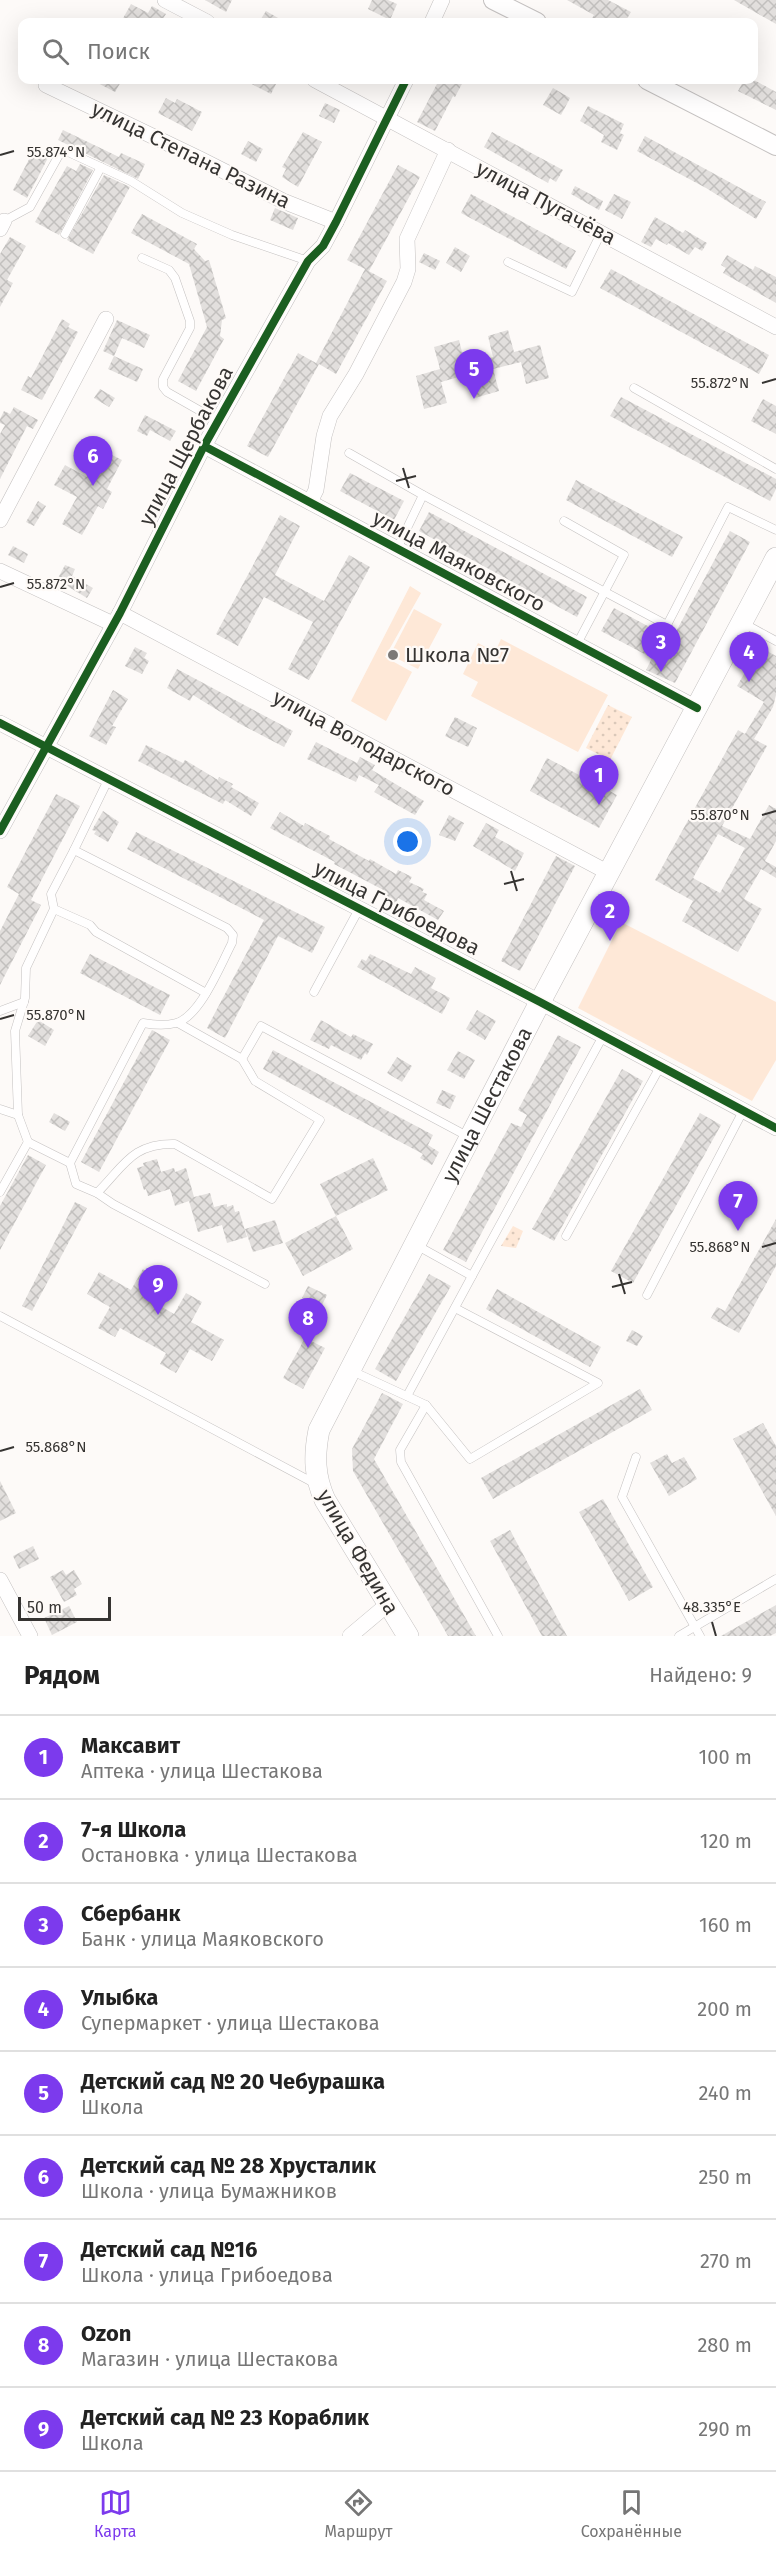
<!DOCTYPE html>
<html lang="ru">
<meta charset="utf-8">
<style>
:root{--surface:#fff;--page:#f6f6f6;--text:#222;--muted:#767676;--line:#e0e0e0;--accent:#7c3aed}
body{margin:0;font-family:"Fira Sans",sans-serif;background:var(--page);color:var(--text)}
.scale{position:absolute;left:18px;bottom:15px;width:93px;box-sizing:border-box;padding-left:6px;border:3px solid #363432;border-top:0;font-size:16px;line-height:21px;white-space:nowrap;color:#363432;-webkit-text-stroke:4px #fefaf7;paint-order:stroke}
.you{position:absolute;left:408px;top:842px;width:21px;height:21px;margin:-15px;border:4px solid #fff;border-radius:50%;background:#1a73e8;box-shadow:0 0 0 9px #1a73e833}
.badge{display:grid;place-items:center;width:39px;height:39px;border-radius:50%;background:var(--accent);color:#fff;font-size:20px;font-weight:700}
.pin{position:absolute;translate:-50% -50px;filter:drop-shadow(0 2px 3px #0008)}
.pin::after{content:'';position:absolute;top:32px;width:21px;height:18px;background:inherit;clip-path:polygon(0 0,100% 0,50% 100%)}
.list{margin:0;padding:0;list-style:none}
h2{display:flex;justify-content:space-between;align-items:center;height:78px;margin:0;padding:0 24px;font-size:26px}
h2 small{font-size:20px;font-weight:400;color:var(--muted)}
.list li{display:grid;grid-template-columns:39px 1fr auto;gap:18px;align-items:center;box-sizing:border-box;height:84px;padding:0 24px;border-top:2px solid var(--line)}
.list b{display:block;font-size:22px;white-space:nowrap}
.list p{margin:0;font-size:20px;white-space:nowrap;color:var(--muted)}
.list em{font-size:20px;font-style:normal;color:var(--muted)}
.icon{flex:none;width:33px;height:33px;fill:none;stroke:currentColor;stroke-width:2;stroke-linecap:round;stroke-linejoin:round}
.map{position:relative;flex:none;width:776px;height:1636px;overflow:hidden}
.search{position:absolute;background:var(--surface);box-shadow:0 6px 24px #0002;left:18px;right:18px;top:18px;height:66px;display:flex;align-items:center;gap:15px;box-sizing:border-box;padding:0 21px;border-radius:12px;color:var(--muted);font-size:22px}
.sheet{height:834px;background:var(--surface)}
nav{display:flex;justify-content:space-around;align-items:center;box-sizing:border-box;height:84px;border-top:2px solid var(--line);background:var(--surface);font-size:16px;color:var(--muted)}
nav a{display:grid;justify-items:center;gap:3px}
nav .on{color:var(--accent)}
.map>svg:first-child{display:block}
.grass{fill:#fee8d7}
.park{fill:url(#park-dots)}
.building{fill:url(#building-cross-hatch);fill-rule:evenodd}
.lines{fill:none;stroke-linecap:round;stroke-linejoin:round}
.service-casing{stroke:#c4c1c0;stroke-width:9}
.minor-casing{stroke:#c4c1c0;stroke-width:16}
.tertiary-casing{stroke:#c4c1c0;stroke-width:20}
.secondary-casing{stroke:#c4c1c0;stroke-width:22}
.service{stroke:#fffefe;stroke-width:8}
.minor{stroke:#fffefe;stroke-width:15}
.tertiary{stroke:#fffefe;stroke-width:18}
.secondary{stroke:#fffefe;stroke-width:21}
.cycleway-casing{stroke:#fefaf7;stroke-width:11}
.cycleway{stroke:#1b5e20;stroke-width:8}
.ticks{fill:none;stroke:#363432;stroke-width:2}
.poi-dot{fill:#7c7977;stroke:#fefaf7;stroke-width:2}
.labels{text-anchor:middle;stroke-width:4.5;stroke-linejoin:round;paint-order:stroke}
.street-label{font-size:21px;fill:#363432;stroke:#fefaf7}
.poi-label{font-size:21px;fill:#363432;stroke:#fefaf7;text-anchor:start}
.ticks-label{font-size:15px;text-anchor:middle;fill:#363432;stroke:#fefaf7;stroke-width:4.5;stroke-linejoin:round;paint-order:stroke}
</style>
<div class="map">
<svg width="776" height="1636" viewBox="0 0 776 1636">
<defs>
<pattern id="park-dots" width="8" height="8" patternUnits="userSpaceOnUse" patternTransform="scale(1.5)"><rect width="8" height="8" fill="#fee8d7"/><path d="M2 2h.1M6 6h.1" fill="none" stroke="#dac8b9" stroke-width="1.8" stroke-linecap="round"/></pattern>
<pattern id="building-cross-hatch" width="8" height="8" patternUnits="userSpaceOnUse" patternTransform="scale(1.5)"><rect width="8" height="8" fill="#e2dfdd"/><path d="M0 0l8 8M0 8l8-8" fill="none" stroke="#c2c0be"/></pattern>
</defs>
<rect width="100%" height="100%" fill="#fdfaf8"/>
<g class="grass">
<polygon points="410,586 421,593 385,657 412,672 386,721 351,701"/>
<polygon points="414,609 442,624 418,669 390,655"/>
<polygon points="501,639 608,695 578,752 471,696 478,682 463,674 478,643 495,652"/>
<polygon points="621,922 776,1002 776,1060 752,1101 578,1008"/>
</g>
<g class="park">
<polygon points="608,705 632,717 610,760 586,748"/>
<polygon points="513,1226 523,1231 516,1248 501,1246"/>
</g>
<g class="building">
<polygon points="205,0 232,0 226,12"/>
<polygon points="372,0 388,0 397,4 390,20 368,9"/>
<polygon points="567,0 608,0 631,12 625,22 590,22 594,15"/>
<polygon points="734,0 776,0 776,24"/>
<polygon points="131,4 148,13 152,6 166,14 162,20 166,22 121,22"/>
<polygon points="266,11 285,22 259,22"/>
<polygon points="92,80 122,80 115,92"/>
<polygon points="244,80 278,80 271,94"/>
<polygon points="439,80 464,80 455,97 453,96 435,131 417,122"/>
<polygon points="744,80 754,80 776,92 776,110 738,91"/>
<polygon points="553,88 570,98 561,115 543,105"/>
<polygon points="166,98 175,103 177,99 202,112 192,131 158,113"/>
<polygon points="325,103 340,110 334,123 319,116"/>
<polygon points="588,106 624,124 620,133 624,135 617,150 601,142 604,135 580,121"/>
<polygon points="63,130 119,157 121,153 145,164 138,179 58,140"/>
<polygon points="303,132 322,142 298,187 282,177 286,169 282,167"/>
<polygon points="492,132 563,170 556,182 550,178 548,183 484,147"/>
<polygon points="645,136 766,202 756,219 706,188 637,151"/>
<polygon points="248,141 263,149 256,162 241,154"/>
<polygon points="35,148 49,156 27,198 13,190"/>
<polygon points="80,164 93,170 59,235 35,222 67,166 76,171"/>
<polygon points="398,165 420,177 369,271 365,269 387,281 336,374 319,364 268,457 247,446 298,353 316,363 365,269 347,260"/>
<polygon points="104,175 130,187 93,254 67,240"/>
<polygon points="575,186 603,201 599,210 571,194"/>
<polygon points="471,194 576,251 566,269 461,213"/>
<polygon points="614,194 631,202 622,219 605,210"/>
<polygon points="275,208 298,218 293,230 270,220"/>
<polygon points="142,214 197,244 194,249 205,261 209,260 226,318 222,320 220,336 224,339 196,391 178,381 207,327 189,264 131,233"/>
<polygon points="655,217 683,233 685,230 707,243 702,251 695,247 689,255 668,243 667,245 656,239 651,247 641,242"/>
<polygon points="10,237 26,246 7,280 13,283 0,307 0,254"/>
<polygon points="455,247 470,256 461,272 446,263"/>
<polygon points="424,253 440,261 435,270 419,262"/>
<polygon points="727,255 753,270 755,266 776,277 776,303 723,273 726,268 721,265"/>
<polygon points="611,269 769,355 759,374 600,288"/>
<polygon points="62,319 70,324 68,327 78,332 42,400 21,390 28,376 31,378"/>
<polygon points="117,320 150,335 144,348 122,338 114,356 103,351"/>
<polygon points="508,330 514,352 540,345 549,378 526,384 521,362 493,369 499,391 475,398 469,374 441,382 447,403 424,409 416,376 440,369 434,347 459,340 465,364 493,357 488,336"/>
<polygon points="114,356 143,369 137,382 108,369"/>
<polygon points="100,389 115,398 109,407 94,398"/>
<polygon points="621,397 776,479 776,489 770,501 610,416"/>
<polygon points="763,399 776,406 776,434 751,421"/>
<polygon points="14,407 38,420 33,429 27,426 0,479 0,434 5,425 0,423 0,419 4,411 10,414"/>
<polygon points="145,415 176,431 170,441 150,430 147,436 137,431"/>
<polygon points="102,450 122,460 107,489 112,492 103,509 98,506 82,535 62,524 77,497 54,485 65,465 87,477"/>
<polygon points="350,473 404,501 394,520 340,491"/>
<polygon points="576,480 683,537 672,557 566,500"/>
<polygon points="38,501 46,506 34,526 26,522"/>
<polygon points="429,512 587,597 577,617 419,531"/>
<polygon points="280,515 300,526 275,575 324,601 349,555 370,567 309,680 288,669 313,622 264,597 238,646 216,634"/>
<polygon points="730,531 750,542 675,683 646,670 652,658 601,631 614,608 672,639"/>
<polygon points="13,546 28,554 24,563 8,555"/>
<polygon points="65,565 75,569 72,576 93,588 87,598 57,580"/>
<polygon points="135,647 147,653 144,658 149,661 142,674 125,666"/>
<path d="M760,647L776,656V695L773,707L754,739L767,746L722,826L750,839L769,805L776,809V841L765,861L776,867V878L761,869L744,899L762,909L738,952L682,921L693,901L655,880L738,730L745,734L764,702L737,686ZM718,834L745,848L720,893L693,878Z"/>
<polygon points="177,669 293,731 284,747 240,724 193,695 190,701 167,688"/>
<polygon points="113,690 128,699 112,726 116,727 106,745 89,736"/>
<polygon points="455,717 477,728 468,747 445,736"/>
<polygon points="316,742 357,763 360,757 375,765 372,770 424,801 415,815 374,792 379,785 359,775 356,782 307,759"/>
<polygon points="146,745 183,763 185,760 218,780 219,777 233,784 231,787 259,803 251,816 225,800 223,804 138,761"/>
<polygon points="547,758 617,795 599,828 530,791"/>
<polygon points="56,794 80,806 31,900 41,905 0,985 0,931 19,894 7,887"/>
<polygon points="103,811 119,822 108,842 94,834 96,831 92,830"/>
<polygon points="280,812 304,826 305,823 330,836 329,839 369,861 370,859 396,874 398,870 412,877 409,882 424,889 422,892 427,894 424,900 444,911 438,920 398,898 395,906 383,899 387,892 334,864 335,862 270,828"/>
<polygon points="449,815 464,823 455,841 439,835"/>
<polygon points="486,823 499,830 495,837 524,853 515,871 473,846"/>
<polygon points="136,832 325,927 312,953 278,936 225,1038 207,1028 264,920 127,849"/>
<polygon points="556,856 575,866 520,971 501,961"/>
<polygon points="90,954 170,995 160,1015 80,973"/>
<polygon points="370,954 411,974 415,967 436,978 431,988 450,998 442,1014 357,967 362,959 366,961"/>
<polygon points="477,1010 496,1021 485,1040 466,1029"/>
<polygon points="38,1020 54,1030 45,1046 28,1036"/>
<polygon points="321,1020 351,1037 353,1034 373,1044 367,1055 365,1053 361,1060 331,1045 329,1049 310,1040"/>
<polygon points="152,1030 170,1040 99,1172 81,1162"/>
<polygon points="558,1035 581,1047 466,1262 443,1250 511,1123 521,1127 527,1115 518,1110"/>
<polygon points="273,1050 433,1135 428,1145 439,1152 432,1165 420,1158 423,1154 263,1069"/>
<polygon points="458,1051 475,1060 464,1079 447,1070"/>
<polygon points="397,1057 412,1066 402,1082 387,1073"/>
<polygon points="622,1069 643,1081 554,1241 532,1229"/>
<polygon points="442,1090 456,1096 450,1109 436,1103"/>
<polygon points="54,1113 70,1122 65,1131 49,1122"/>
<polygon points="700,1113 721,1125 633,1283 611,1271"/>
<polygon points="28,1155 46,1165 0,1250 0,1206"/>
<polygon points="373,1158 388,1190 336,1216 320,1184"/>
<polygon points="157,1159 161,1172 174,1168 175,1172 186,1168 194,1197 210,1193 214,1207 227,1204 227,1207 233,1205 235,1212 239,1211 247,1237 227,1243 222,1225 198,1232 189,1201 175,1206 170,1189 148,1196 146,1189 144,1190 137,1168 144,1166 143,1163"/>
<polygon points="75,1202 87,1208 32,1311 22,1306"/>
<polygon points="336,1216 353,1249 303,1276 285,1243"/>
<polygon points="776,1219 776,1266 739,1333 711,1318 717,1307 725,1311"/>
<polygon points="275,1220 283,1243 253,1252 245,1229"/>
<polygon points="143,1269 159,1279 148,1299 174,1314 186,1293 202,1302 191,1322 224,1340 212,1361 190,1349 176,1373 160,1364 166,1353 120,1328 115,1337 98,1328 110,1307 87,1294 99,1272 131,1290"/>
<polygon points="429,1274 451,1286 396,1381 375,1369"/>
<polygon points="308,1286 327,1295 321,1307 302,1298"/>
<polygon points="497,1289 601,1347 590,1367 486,1309"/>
<polygon points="632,1330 643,1336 637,1346 626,1341"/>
<polygon points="305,1338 325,1348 303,1389 283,1378"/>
<polygon points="640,1389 652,1410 493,1499 481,1478"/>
<polygon points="382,1393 403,1404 374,1459 476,1636 448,1636 353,1471 352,1449"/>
<polygon points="763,1423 776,1446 776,1516 733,1439"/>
<polygon points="667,1454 672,1463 684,1457 697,1479 669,1496 650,1463"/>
<polygon points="0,1481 16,1513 0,1521"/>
<polygon points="603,1499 653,1587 629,1601 579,1512"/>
<polygon points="510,1530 567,1636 542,1636 490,1541"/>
<polygon points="33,1546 39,1559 19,1569 13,1556"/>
<polygon points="63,1570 66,1575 74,1570 82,1584 74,1589 77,1595 64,1602 50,1577"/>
<polygon points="776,1605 776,1633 770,1636 721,1636"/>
<polygon points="69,1606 77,1622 52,1635 44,1618"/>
</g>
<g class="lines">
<g class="service-casing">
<g id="service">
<polyline points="4,221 30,207 59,155 68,152 131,181 182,213 232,235 308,261"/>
<polyline points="65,234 101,167"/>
<polyline points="142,258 169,270 175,278 190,321 190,328 163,379 163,387 167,392 218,421"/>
<polyline points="508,262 572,292 601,233"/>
<polyline points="634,388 776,469"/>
<polyline points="349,453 423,495"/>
<polyline points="564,521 624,555 577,644"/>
<polyline points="397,549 423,495 667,625 728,507 776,530"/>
<polyline points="743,623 776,641"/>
<polyline points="74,850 51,894 54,909 90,925 96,932 206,993"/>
<polyline points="314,992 359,909"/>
<polyline points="0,1011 24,1002"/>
<polyline points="178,1023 242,1059 261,1026 469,1137"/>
<polyline points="0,1109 18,1115"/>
<polyline points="28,1142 18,1115 15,1031 25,998 26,968 54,909"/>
<path d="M70,1163L76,1184L97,1193C124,1166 132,1143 175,1144L272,1199L320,1120L255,1081L242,1059"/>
<path d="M0,1192L28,1142L70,1163L143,1023C154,1025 165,1026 176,1023C200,1017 221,964 232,943L233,935L227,928L74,850L108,780"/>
<polyline points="97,1193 113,1204 265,1284"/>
<polyline points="566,1236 660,1067"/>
<polyline points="416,1245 472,1276 603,1036"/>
<polyline points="647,1295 743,1111"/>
<polyline points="0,1316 314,1483"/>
<polyline points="352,1371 426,1405 400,1450 401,1462 498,1636"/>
<polyline points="407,1396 472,1276"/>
<polyline points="426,1405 470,1459 598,1383 455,1308"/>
<polyline points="636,1457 622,1497 700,1636"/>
<polyline points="679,1636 776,1579"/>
</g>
</g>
<g class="minor-casing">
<g id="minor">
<polyline points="165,0 207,22"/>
<polyline points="432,22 442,0"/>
<polyline points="315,80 776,327"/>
<polyline points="46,85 200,159 283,201 336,222"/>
<polyline points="0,229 4,221"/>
<polyline points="204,446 697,708"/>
<polyline points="310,502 316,490 324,436 330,416 356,374 404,282 408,269 407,239 448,150"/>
<polyline points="0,520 106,319"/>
<polyline points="0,571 113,624"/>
<polyline points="120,613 609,873"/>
<polyline points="0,723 540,1002 776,1128"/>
<polyline points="0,831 120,613 204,446 308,261 323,246 336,222 406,80"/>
<polyline points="0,1580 30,1636"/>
<polyline points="350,1636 388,1604"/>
</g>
</g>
<g class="tertiary-casing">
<g id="tertiary">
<polyline points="493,0 537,22"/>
<polyline points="647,80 776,146"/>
</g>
</g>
<g class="secondary-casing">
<g id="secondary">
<path id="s1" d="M408,1636L325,1500C314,1476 314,1455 319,1430L540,1002L776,558"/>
</g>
</g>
<use href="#service" class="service"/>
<use href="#minor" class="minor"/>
<use href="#tertiary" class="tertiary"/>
<use href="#secondary" class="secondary"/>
<g class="cycleway-casing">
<g id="cycleway">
<polyline points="204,446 697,708"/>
<polyline points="0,723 540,1002 776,1128"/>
<polyline points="0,831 120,613 204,446 308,261 323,246 336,222 406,80"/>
</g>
</g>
<use href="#cycleway" class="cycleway"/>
</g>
<path class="ticks" d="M0,155L14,151M762,383L776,379M403,468L409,488M396,481L416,476M0,587L14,583M762,815L776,811M511,871L517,891M504,884L524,879M0,1019L14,1015M762,1247L776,1243M619,1274L625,1294M612,1287L632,1282M0,1451L14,1447M712,1622L716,1636"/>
<circle class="poi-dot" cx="393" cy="655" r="6"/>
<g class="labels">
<g class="street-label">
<text transform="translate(191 155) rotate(26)" y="7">улица Степана Разина</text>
<text transform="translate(546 203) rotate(28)" y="7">улица Пугачёва</text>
<text transform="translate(186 446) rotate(-62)" y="7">улица Щербакова</text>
<text transform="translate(459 561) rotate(28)" y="7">улица Маяковского</text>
<text transform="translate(364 743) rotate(28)" y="7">улица Володарского</text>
<text transform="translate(397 908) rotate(27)" y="7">улица Грибоедова</text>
<text dy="7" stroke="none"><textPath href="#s1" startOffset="597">улица Шестакова</textPath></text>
<text transform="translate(358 1552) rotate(60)" y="7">улица Федина</text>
</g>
<g class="poi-label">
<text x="405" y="662">Школа №7</text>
</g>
</g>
<g class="ticks-label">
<text x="56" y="157">55.874°N</text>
<text x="720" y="388">55.872°N</text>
<text x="56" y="589">55.872°N</text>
<text x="720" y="820">55.870°N</text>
<text x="56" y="1020">55.870°N</text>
<text x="720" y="1252">55.868°N</text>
<text x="56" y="1452">55.868°N</text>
<text x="712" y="1612">48.335°E</text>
</g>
</svg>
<div class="scale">50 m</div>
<div class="you"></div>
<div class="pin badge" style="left:599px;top:805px">1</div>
<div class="pin badge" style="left:610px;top:941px">2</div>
<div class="pin badge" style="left:661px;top:672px">3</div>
<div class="pin badge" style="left:749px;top:682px">4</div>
<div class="pin badge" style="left:474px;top:399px">5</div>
<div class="pin badge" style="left:93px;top:486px">6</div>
<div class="pin badge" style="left:738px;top:1231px">7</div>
<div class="pin badge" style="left:308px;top:1348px">8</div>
<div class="pin badge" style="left:158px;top:1315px">9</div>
<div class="search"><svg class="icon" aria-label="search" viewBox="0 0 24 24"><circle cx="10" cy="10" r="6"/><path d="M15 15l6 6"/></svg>Поиск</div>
</div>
<section class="sheet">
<h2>Рядом<small>Найдено: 9</small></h2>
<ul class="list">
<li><span class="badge">1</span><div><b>Максавит</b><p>Аптека · улица Шестакова</p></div><em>100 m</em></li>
<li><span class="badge">2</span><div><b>7-я Школа</b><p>Остановка · улица Шестакова</p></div><em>120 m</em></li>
<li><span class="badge">3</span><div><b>Сбербанк</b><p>Банк · улица Маяковского</p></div><em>160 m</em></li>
<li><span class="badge">4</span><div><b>Улыбка</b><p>Супермаркет · улица Шестакова</p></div><em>200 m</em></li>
<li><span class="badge">5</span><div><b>Детский сад № 20 Чебурашка</b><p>Школа</p></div><em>240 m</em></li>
<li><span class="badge">6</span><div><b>Детский сад № 28 Хрусталик</b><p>Школа · улица Бумажников</p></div><em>250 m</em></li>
<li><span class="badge">7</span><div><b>Детский сад №16</b><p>Школа · улица Грибоедова</p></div><em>270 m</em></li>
<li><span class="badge">8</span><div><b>Ozon</b><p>Магазин · улица Шестакова</p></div><em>280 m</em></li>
<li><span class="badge">9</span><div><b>Детский сад № 23 Кораблик</b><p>Школа</p></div><em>290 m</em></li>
</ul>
</section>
<nav>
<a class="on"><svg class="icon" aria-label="map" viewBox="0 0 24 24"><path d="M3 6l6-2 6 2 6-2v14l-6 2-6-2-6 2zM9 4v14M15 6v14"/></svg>Карта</a>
<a><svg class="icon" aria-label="directions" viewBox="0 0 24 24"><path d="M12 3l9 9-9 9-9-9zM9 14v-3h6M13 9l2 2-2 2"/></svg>Маршрут</a>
<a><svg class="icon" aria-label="saved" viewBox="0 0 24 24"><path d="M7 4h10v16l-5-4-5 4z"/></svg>Сохранённые</a>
</nav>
